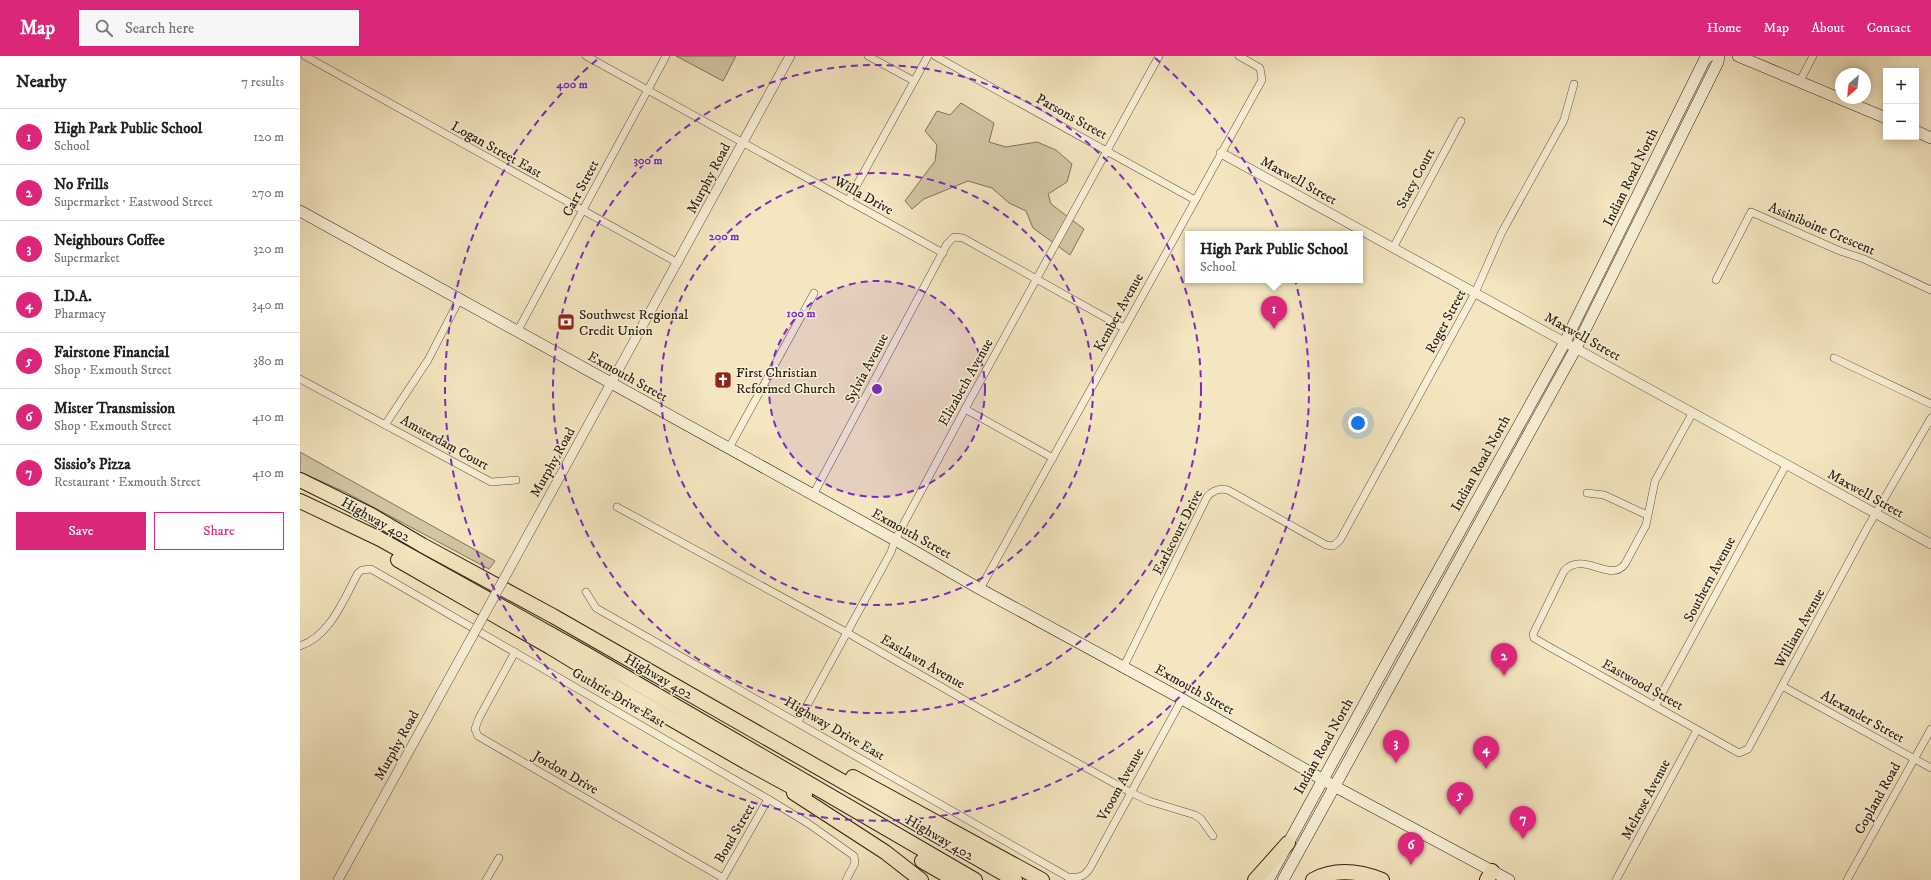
<!DOCTYPE html>
<meta charset="utf-8">
<style>
:root{--surface:#fff;--page:#f6f6f6;--text:#202124;--muted:#757577;--line:#e0e0e0;--accent:#db2777}
body{margin:0;font-family:"IM FELL DW Pica",serif;background:var(--page);color:var(--text)}
.controls{position:absolute;right:12px;top:12px;display:grid;overflow:hidden;border-radius:0px;box-shadow:0 2px 10px #0003}
.controls button{width:36px;height:36px;display:grid;place-items:center;padding:0;border:0;border-bottom:1px solid var(--line);background:var(--surface);color:var(--text);font:20px sans-serif}
.compass{position:absolute;left:1535px;top:12px;width:36px;height:36px;border-radius:50%;background:var(--surface);box-shadow:0 2px 10px #0003;rotate:207deg}
.you{position:absolute;left:1058px;top:367px;width:14px;height:14px;margin:-10px;border:3px solid #fff;border-radius:50%;background:#1a73e8;box-shadow:0 0 0 6px #1a73e833}
.badge{display:grid;place-items:center;width:26px;height:26px;border-radius:50%;background:var(--accent);color:#fff;font-size:13px;font-weight:700}
.pin{position:absolute;translate:-50% -33px;filter:drop-shadow(0 1px 2px #0008)}
.pin::after{content:'';position:absolute;top:21px;width:14px;height:12px;background:inherit;clip-path:polygon(0 0,100% 0,50% 100%)}
.popup{position:absolute;left:885px;top:175px;width:178px;height:52px;box-sizing:border-box;display:grid;place-content:center;border-radius:0px;background:var(--surface);filter:drop-shadow(0 1px 3px #0005);font-size:13px;white-space:nowrap;color:var(--muted)}
.popup b{font-size:15px;color:var(--text)}
.popup::after{content:'';position:absolute;left:50%;top:100%;margin-left:-8px;border:8px solid transparent;border-top-color:var(--surface)}
.list{margin:0;padding:0;list-style:none}
h2{display:flex;justify-content:space-between;align-items:center;height:52px;margin:0;padding:0 16px;font-size:17px}
h2 small{font-size:13px;font-weight:400;color:var(--muted)}
.list li{display:grid;grid-template-columns:26px 1fr auto;gap:12px;align-items:center;box-sizing:border-box;height:56px;padding:0 16px;border-top:1px solid var(--line)}
.list b{display:block;font-size:15px;white-space:nowrap}
.list p{margin:0;font-size:13px;white-space:nowrap;color:var(--muted)}
.list em{font-size:13px;font-style:normal;color:var(--muted)}
.actions{display:flex;gap:8px;padding:12px 16px}
.actions a{flex:1;padding:9px 0;border:1px solid var(--accent);border-radius:0px;text-align:center;font-size:14px;color:var(--accent)}
.actions .main{background:var(--accent);color:#fff}
.icon{flex:none;width:22px;height:22px;fill:none;stroke:currentColor;stroke-width:2;stroke-linecap:round;stroke-linejoin:round}
.map{position:relative;flex:none;width:1631px;height:824px;overflow:hidden}
header{display:flex;align-items:center;gap:24px;box-sizing:border-box;height:56px;padding:0 20px;background:var(--accent);color:#fff}
header strong{font-size:19px}
nav{display:flex;gap:22px;margin-inline-start:auto;font-size:14px}
.search{width:280px;height:36px;background:var(--page);display:flex;align-items:center;gap:10px;box-sizing:border-box;padding:0 14px;border-radius:0px;color:var(--muted);font-size:15px}
main{display:flex}
aside{flex:1;background:var(--surface)}
.map>svg:first-child{display:block}
.green{fill:#d2c5a3;stroke:#7f735c}
.lines{fill:none;stroke-linecap:round;stroke-linejoin:round}
.minor-casing{stroke:#5e523f;stroke-width:8}
.tertiary-casing{stroke:#5e523f;stroke-width:10}
.secondary-casing{stroke:#2c2114;stroke-width:12}
.motorway-casing{stroke:#2c2114;stroke-width:16}
.minor{stroke:#f8efd6;stroke-width:7}
.tertiary{stroke:#f8efd6;stroke-width:9}
.secondary{stroke:#f8efd6;stroke-width:11}
.motorway{stroke:#f4e6c0;stroke-width:14}
.tertiary-bridge-casing{stroke:#5e523f;stroke-width:10;stroke-linecap:butt}
.tertiary-bridge{stroke:#f8efd6;stroke-width:9}
.ring{fill:none;stroke:#7b2cbf;stroke-width:2;stroke-dasharray:7 5}
.labels{text-anchor:middle;stroke-width:3;stroke-linejoin:round;paint-order:stroke}
.street-label{font-size:14px;fill:#2c2114;stroke:#f8efd6}
.poi-label{font-size:14px;fill:#2c2114;stroke:#f8efd6;text-anchor:start}
.centre{fill:#7b2cbf;stroke:#f8efd6;stroke-width:2}
.ring-label{font-size:12px;text-anchor:middle;font-weight:bold;fill:#7b2cbf;stroke:#f8efd6;stroke-width:3;stroke-linejoin:round;paint-order:stroke}
</style>
<header>
<strong>Map</strong>
<div class="search"><svg class="icon" aria-label="search" viewBox="0 0 24 24"><circle cx="10" cy="10" r="6"/><path d="M15 15l6 6"/></svg>Search here</div>
<nav><a>Home</a><a>Map</a><a>About</a><a>Contact</a></nav>
</header>
<main>
<aside>
<h2>Nearby<small>7 results</small></h2>
<ul class="list">
<li><span class="badge">1</span><div><b>High Park Public School</b><p>School</p></div><em>120 m</em></li>
<li><span class="badge">2</span><div><b>No Frills</b><p>Supermarket · Eastwood Street</p></div><em>270 m</em></li>
<li><span class="badge">3</span><div><b>Neighbours Coffee</b><p>Supermarket</p></div><em>320 m</em></li>
<li><span class="badge">4</span><div><b>I.D.A.</b><p>Pharmacy</p></div><em>340 m</em></li>
<li><span class="badge">5</span><div><b>Fairstone Financial</b><p>Shop · Exmouth Street</p></div><em>380 m</em></li>
<li><span class="badge">6</span><div><b>Mister Transmission</b><p>Shop · Exmouth Street</p></div><em>410 m</em></li>
<li><span class="badge">7</span><div><b>Sissio's Pizza</b><p>Restaurant · Exmouth Street</p></div><em>410 m</em></li>
</ul>
<div class="actions"><a class="main">Save</a><a>Share</a></div>
</aside>
<div class="map">
<svg width="1631" height="824" viewBox="0 0 1631 824">
<rect width="100%" height="100%" fill="#f4e6c0"/>
<filter id="stains"><feTurbulence type="fractalNoise" baseFrequency=".005" numOctaves="4"/><feColorMatrix values="0 0 0 0 .2 0 0 0 0 .09 0 0 0 0 .02 0 0 0 .5 -.17"/></filter>
<radialGradient id="worn" r=".72"><stop offset=".6" stop-color="#630" stop-opacity="0"/><stop offset="1" stop-color="#630" stop-opacity=".3"/></radialGradient>
<g class="green">
<polygon points="376,0 436,0 423,25"/>
<polygon points="661,47 694,67 689,86 706,91 737,86 756,94 772,108 767,126 748,138 751,148 784,173 770,199 733,172 726,155 709,147 692,132 668,125 624,143 612,153 605,145 635,105 637,89 625,75 637,55 650,59"/>
<polygon points="0,396 195,505 189,513 45,436 0,416"/>
</g>
<g class="lines">
<g class="minor-casing">
<g id="minor">
<polyline points="5,0 378,207"/>
<polyline points="286,0 643,197"/>
<polyline points="568,0 614,25"/>
<polyline points="635,0 895,144"/>
<polyline points="1500,25 1513,0"/>
<polyline points="548,145 628,0"/>
<polyline points="1093,192 1161,65"/>
<polyline points="1416,224 1451,156 1540,195 1564,203 1631,234"/>
<polyline points="217,276 366,0"/>
<polyline points="1534,302 1631,348"/>
<polyline points="0,323 191,426 216,424"/>
<polyline points="665,353 753,402"/>
<path d="M1393,356L1355,425L1346,469L1325,508C1310,528 1284,494 1264,515L1233,578L1234,582L1246,589L1439,697L1448,693L1566,474L1631,362"/>
<polyline points="85,369 128,304 159,244"/>
<polyline points="429,392 514,237"/>
<polyline points="1287,437 1304,439 1347,459"/>
<polyline points="513,439 647,188 654,181 663,182 824,272"/>
<polyline points="317,451 546,576 694,661 830,736 849,745 895,759 901,763 913,780"/>
<polyline points="680,533 962,24 960,12 939,0"/>
<path d="M286,536L296,552L768,821C779,822 784,821 790,812L882,643"/>
<path d="M0,590C30,580 44,543 58,517L62,514L71,513L468,743L509,768L554,800L555,807L546,824"/>
<polyline points="215,596 179,662 175,673 178,680 423,822"/>
<path d="M824,610L907,441C913,434 919,432 928,434L1026,489L1033,490L1040,484L1175,237L1202,176L1264,64L1274,28"/>
<polyline points="1482,630 1631,712"/>
<polyline points="1355,650 1486,409"/>
<polyline points="498,666 591,496 595,484 665,353 859,0"/>
<polyline points="186,824 199,802"/>
<polyline points="422,824 468,743"/>
<polyline points="1316,824 1397,674"/>
<polyline points="1547,824 1631,673"/>
</g>
</g>
<g class="tertiary-casing">
<g id="tertiary">
<polyline points="921,97 1631,488"/>
<polyline points="211,510 490,0"/>
<polyline points="38,824 167,590"/>
</g>
</g>
<g class="secondary-casing">
<g id="secondary">
<polyline points="1438,0 1586,62"/>
<polyline points="1616,75 1631,82"/>
<polyline points="0,155 595,484 680,533 882,643 1034,730 1209,824"/>
<polyline points="968,824 1089,603 1265,286 1405,3 1409,0"/>
<polyline points="983,824 1276,292 1418,6 1419,0"/>
</g>
</g>
<g class="motorway-casing">
<g id="motorway">
<polyline points="0,424 71,459 122,489 253,560 715,824"/>
<polyline points="0,445 80,483 288,599 675,824"/>
<polyline points="98,504 250,591 319,633 446,706 505,738"/>
<polyline points="553,721 742,824"/>
<polyline points="494,737 585,796 621,824"/>
<polyline points="622,805 655,824"/>
<polyline points="955,824 988,787"/>
<path d="M1013,824C1035,812 1059,815 1082,824"/>
<polyline points="1187,824 1192,815"/>
</g>
</g>
<use href="#minor" class="minor"/>
<use href="#tertiary" class="tertiary"/>
<use href="#secondary" class="secondary"/>
<use href="#motorway" class="motorway"/>
<g class="tertiary-bridge-casing">
<polyline id="tertiary-bridge" points="167,590 211,510"/>
</g>
<use href="#tertiary-bridge" class="tertiary-bridge"/>
</g>
<circle cx="577" cy="333" r="108" fill="#7b2cbf" fill-opacity=".12"/>
<g class="ring">
<circle cx="577" cy="333" r="108"/>
<circle cx="577" cy="333" r="216"/>
<circle cx="577" cy="333" r="324"/>
<path d="M855 2A432 432 0 1 1 299 2"/>
</g>
<defs>
<g id="bank-square" transform="scale(0.9)"><rect x="-9" y="-9" width="18" height="18" rx="4" fill="#8f2418" stroke="#f8efd6"/><path d="M-6-4H6V4H-6ZM0-2.3a2.3 2.3 0 1 0 0 4.6a2.3 2.3 0 1 0 0-4.6Z" fill="#fff"/></g>
<g id="church-square" transform="scale(0.9)"><rect x="-9" y="-9" width="18" height="18" rx="4" fill="#8f2418" stroke="#f8efd6"/><path d="M-1.2-6h2.4v3.5h3.3v2.4h-3.3V6h-2.4V-.1h-3.3v-2.4h3.3Z" fill="#fff"/></g>
</defs>
<g fill-rule="evenodd">
<use href="#bank-square" x="266" y="266"/>
<use href="#church-square" x="423" y="324"/>
</g>
<g class="labels">
<g class="street-label">
<text transform="translate(772 60) rotate(29)" y="5">Parsons Street</text>
<text transform="translate(197 93) rotate(29)" y="5">Logan Street East</text>
<text transform="translate(1330 121) rotate(-64)" y="5">Indian Road North</text>
<text transform="translate(408 122) rotate(-62)" y="5">Murphy Road</text>
<text transform="translate(1115 122) rotate(-62)" y="5">Stacy Court</text>
<text transform="translate(999 124) rotate(29)" y="5">Maxwell Street</text>
<text transform="translate(280 132) rotate(-62)" y="5">Carr Street</text>
<text transform="translate(564 139) rotate(29)" y="5">Willa Drive</text>
<text transform="translate(1522 172) rotate(23)" y="5">Assiniboine Crescent</text>
<text transform="translate(818 256) rotate(-61)" y="5">Kember Avenue</text>
<text transform="translate(1145 265) rotate(-62)" y="5">Roger Street</text>
<text transform="translate(1283 280) rotate(29)" y="5">Maxwell Street</text>
<text transform="translate(566 312) rotate(-62)" y="5">Sylvia Avenue</text>
<text transform="translate(328 320) rotate(29)" y="5">Exmouth Street</text>
<text transform="translate(665 326) rotate(-61)" y="5">Elizabeth Avenue</text>
<text transform="translate(145 386) rotate(29)" y="5">Amsterdam Court</text>
<text transform="translate(252 406) rotate(-61)" y="5">Murphy Road</text>
<text transform="translate(1180 407) rotate(-61)" y="5">Indian Road North</text>
<text transform="translate(1566 437) rotate(29)" y="5">Maxwell Street</text>
<text transform="translate(76 463) rotate(29)" y="5">Highway 402</text>
<text transform="translate(877 476) rotate(-63)" y="5">Earlscourt Drive</text>
<text transform="translate(612 477) rotate(29)" y="5">Exmouth Street</text>
<text transform="translate(1409 523) rotate(-62)" y="5">Southern Avenue</text>
<text transform="translate(1499 572) rotate(-61)" y="5">William Avenue</text>
<text transform="translate(623 605) rotate(30)" y="5">Eastlawn Avenue</text>
<text transform="translate(359 620) rotate(30)" y="5">Highway 402</text>
<text transform="translate(1343 628) rotate(29)" y="5">Eastwood Street</text>
<text transform="translate(895 633) rotate(29)" y="5">Exmouth Street</text>
<text transform="translate(319 641) rotate(30)" y="5">Guthrie Drive East</text>
<text transform="translate(1563 660) rotate(29)" y="5">Alexander Street</text>
<text transform="translate(535 672) rotate(30)" y="5">Highway Drive East</text>
<text transform="translate(96 689) rotate(-61)" y="5">Murphy Road</text>
<text transform="translate(1023 690) rotate(-61)" y="5">Indian Road North</text>
<text transform="translate(266 716) rotate(30)" y="5">Jordon Drive</text>
<text transform="translate(820 728) rotate(-61)" y="5">Vroom Avenue</text>
<text transform="translate(1577 742) rotate(-61)" y="5">Copland Road</text>
<text transform="translate(1345 743) rotate(-62)" y="5">Melrose Avenue</text>
<text transform="translate(434 777) rotate(-60)" y="5">Bond Street</text>
<text transform="translate(640 781) rotate(30)" y="5">Highway 402</text>
</g>
<g class="poi-label">
<text x="279" y="263">Southwest Regional<tspan x="279" dy="16">Credit Union</tspan></text>
<text x="436" y="321">First Christian<tspan x="436" dy="16">Reformed Church</tspan></text>
</g>
</g>
<circle cx="577" cy="333" r="6" class="centre"/>
<g class="ring-label">
<text x="272" y="32">400 m</text>
<text x="348" y="108">300 m</text>
<text x="424" y="184">200 m</text>
<text x="501" y="261">100 m</text>
</g>
<rect width="100%" height="100%" filter="url(#stains)"/>
<rect width="100%" height="100%" fill="url(#worn)"/>
</svg>
<div class="controls">
<button>+</button>
<button>−</button>
</div>
<svg class="compass" viewBox="-18 -18 36 36"><path d="M0-13l5 13h-10z" fill="#e53935"/><path d="M0 13l5-13h-10z" fill="#757577"/></svg>
<div class="you"></div>
<div class="pin badge" style="left:974px;top:273px">1</div>
<div class="popup"><b>High Park Public School</b>School</div>
<div class="pin badge" style="left:1204px;top:620px">2</div>
<div class="pin badge" style="left:1096px;top:707px">3</div>
<div class="pin badge" style="left:1186px;top:713px">4</div>
<div class="pin badge" style="left:1160px;top:759px">5</div>
<div class="pin badge" style="left:1111px;top:809px">6</div>
<div class="pin badge" style="left:1223px;top:783px">7</div>
</div>
</main>
